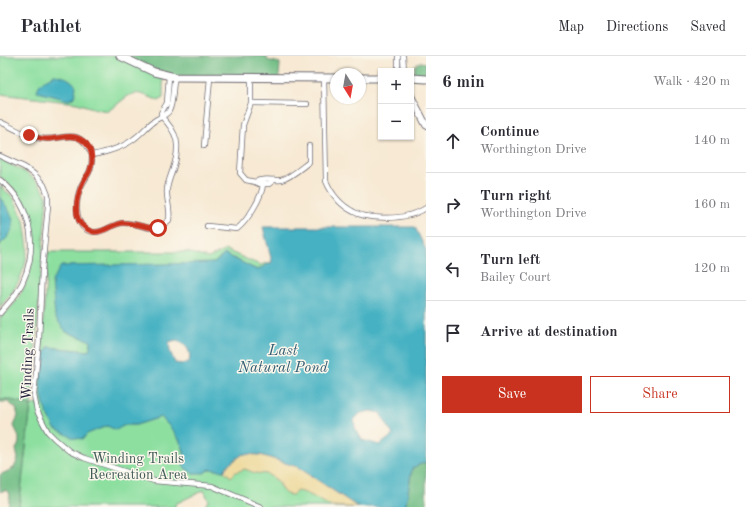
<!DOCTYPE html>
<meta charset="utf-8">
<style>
:root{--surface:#fff;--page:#f2f2f3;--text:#2b2b33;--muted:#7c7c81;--line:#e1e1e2;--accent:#c8321e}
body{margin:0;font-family:"Old Standard TT",serif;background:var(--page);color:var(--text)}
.controls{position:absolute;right:12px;top:12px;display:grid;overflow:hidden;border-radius:0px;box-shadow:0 1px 3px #0004}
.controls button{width:36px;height:36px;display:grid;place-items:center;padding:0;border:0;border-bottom:1px solid var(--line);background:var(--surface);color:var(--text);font:20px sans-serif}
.compass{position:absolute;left:330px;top:12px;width:36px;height:36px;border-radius:50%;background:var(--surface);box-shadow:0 1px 3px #0004;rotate:169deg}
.stop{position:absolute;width:12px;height:12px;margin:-9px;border:3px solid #c8321e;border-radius:50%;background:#fff}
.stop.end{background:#c8321e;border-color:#fff;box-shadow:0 1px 4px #0008}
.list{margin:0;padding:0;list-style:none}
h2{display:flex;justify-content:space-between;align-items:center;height:52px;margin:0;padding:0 16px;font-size:17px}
h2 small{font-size:13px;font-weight:400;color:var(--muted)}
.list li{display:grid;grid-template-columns:26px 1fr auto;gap:12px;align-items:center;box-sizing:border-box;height:64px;padding:0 16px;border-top:1px solid var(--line)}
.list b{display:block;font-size:15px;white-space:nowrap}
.list p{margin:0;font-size:13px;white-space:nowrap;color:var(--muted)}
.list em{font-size:13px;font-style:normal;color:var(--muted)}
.actions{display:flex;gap:8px;padding:12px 16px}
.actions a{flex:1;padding:9px 0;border:1px solid var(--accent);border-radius:0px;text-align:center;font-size:14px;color:var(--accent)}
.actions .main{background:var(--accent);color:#fff}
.icon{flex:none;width:22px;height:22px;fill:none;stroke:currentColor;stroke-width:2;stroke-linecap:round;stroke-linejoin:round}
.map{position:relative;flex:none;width:426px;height:451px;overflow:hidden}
header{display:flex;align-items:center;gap:24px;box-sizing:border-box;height:56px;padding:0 20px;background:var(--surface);border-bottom:1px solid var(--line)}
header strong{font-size:19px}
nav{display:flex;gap:22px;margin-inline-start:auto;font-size:14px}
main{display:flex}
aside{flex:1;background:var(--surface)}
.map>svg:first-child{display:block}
.green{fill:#8ddfa0;stroke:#58806e;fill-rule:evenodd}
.forest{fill:#72be86;stroke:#4a7060}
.sand{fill:#eeda9e;stroke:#887e6c}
.water{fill:#45b1c2;stroke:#346a7e;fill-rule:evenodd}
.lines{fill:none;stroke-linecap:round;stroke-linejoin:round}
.street-casing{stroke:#6d6870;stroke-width:6}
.secondary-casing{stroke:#6d6870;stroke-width:8}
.primary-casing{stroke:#6d6870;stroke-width:9}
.street{stroke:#fff;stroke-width:4.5}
.secondary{stroke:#fff;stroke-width:6}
.primary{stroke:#fff;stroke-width:7}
.route{stroke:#c8321e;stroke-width:5}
.labels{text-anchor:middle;stroke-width:3;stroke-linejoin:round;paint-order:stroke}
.street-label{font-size:14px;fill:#22223b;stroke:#fbf7ec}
.park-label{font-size:14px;fill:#425b59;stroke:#fbf7ec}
.water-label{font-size:15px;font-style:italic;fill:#305b71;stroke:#fbf7ec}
</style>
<header>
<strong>Pathlet</strong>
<nav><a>Map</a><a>Directions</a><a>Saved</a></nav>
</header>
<main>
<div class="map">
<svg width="426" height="451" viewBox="0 0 426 451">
<rect width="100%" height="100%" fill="#fbf7ec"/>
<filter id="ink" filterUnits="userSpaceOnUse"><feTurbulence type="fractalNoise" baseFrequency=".025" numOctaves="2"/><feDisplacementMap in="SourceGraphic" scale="8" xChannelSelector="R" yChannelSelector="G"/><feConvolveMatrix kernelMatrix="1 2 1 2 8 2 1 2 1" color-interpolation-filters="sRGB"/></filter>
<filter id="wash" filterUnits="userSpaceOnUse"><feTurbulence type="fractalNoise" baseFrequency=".012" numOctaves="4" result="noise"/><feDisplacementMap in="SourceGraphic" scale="16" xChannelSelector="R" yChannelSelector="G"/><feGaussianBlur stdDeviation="0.9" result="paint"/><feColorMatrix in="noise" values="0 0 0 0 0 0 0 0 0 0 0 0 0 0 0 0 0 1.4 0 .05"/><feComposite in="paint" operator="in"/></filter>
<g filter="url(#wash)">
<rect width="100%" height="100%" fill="#f7e9d3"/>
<g class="green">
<path d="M0,0H120L163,19V42L159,45C129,31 133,38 108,55L96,53L77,47L0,38ZM54,19L75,38L73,42L68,44L40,28Z"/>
<path d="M0,103C19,113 38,120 47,141L31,349L40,348L38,332L48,196H187L208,202L226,194L260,209L272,206L257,214L225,198L214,207L67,276L91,285L90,295L49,291L86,378L107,370L116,373L125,369H136L161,361L175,376L183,392L185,403L204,417L210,413L224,415L243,398L358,451H207L206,447L209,445L204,434L175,448V451H19L31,349L7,343L0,344V262C4,258 9,254 13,249C36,220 42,171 20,140C14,133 6,126 0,121Z"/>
<polygon points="0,130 13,141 24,164 28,192 25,209 19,225 11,238 0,251"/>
</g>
<g class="forest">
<polygon points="120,0 267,0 267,4 280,7 279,22 175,21"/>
<polygon points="420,6 426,7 426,23 414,22 415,10"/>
<path d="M7,343L31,349L19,451H8L10,437L5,434L0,436V419L14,412L18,403L16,393C22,385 18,378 14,370L18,360L16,352L8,346H0V344Z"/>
<polygon points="426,406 426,451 404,451 406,447 412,412"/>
</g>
<path class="sand" d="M243,398L261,399L298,411L358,451C350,451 340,451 332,450C320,446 309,436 297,435L292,439C283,439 281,433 278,425L267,418L255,417L245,413L236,416L231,421L224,415L228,409Z"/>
<g class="water">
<path d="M54,19C64,20 70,22 76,30L75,38L73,42L68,44L38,36L37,34L40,28L45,24Z"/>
<path d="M0,141C7,152 20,166 9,179C7,183 3,185 0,189Z"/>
<path d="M263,171H415L426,194V406L412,412L406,448L404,451H358L298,411L261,399L243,398L228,409L224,415L210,413L204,417H192L186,413L183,409C190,392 172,373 161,361L136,369H125L116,374L107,370L87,378L83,383L74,382L55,373L45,353L40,332L42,302L48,291L89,295L91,285L66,276L55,261L52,225L61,210L214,207L225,198L257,214L272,206ZM176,284C186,288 192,295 189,306L183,308L175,307L170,295L169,286ZM371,355L380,357L393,379L380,389L362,384L355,372L354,363L361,357Z"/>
</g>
</g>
<g filter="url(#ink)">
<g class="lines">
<g class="street-casing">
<g id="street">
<polyline points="403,0 404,15"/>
<polyline points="398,15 398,0"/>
<polyline points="251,22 251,47 243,69 240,117 246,124 255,126 259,128 269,128 274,124"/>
<path d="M324,22L326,125C332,139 340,149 354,156C366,163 396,163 409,159C415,158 421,155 426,152"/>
<polyline points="251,47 307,48"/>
<path d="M161,60C178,77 181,89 173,113C171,119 168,126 167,133C166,144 171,153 169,164C151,181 143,166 123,167C113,167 105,177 94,176C74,174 75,147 80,133C82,126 88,121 90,114C92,110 92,104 92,99C108,96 123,92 135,82C142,77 147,70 154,65C159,61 166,60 169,55C174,45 172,31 175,21"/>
<polyline points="161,60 161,57 167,47 169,20"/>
<path d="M0,66C12,71 24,79 37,82C63,87 78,67 92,99"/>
<polyline points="204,90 210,22"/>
<polyline points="0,100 24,111 34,118 44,129 48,139 48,150 42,214 39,283 34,339 37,355 48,376 55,383 69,395 84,402 154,425 212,430 261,451"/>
<path d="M0,124C35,151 40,201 16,238C11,245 5,251 0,257"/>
<path d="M255,126C264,121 272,125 281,124C290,122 301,112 309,106V90"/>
<path d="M207,170L237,173C247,165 262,142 263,128"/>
</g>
</g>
<g class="secondary-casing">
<polyline id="secondary" points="411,40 426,69"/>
</g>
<g class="primary-casing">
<g id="primary">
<polyline points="120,0 154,16 175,21 336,22"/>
<polyline points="360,22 381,22"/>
<polyline points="411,22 426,23"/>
</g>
</g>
<use href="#street" class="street"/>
<use href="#secondary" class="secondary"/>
<use href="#primary" class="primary"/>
</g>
</g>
<g class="lines" filter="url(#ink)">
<path class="route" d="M29,79C35,81 41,83 47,83C59,83 71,77 82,84C92,90 94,104 90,114C89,118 86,121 84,124C78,136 72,156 81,168C85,172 89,175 94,176C104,177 112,168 122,167C135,166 146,173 158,172"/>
</g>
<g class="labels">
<g class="street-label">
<text transform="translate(27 298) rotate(-88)" y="5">Winding Trails</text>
</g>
<g class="park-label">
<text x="138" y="407">Winding Trails<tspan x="138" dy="16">Recreation Area</tspan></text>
</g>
<g class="water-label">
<text x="283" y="299">Last<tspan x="283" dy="17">Natural Pond</tspan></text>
</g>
</g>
</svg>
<div class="controls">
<button>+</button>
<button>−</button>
</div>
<svg class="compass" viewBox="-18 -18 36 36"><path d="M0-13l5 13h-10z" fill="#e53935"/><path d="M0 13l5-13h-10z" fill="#7c7c81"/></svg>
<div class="stop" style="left:158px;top:172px"></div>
<div class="stop end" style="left:29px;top:79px"></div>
</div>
<aside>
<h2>6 min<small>Walk · 420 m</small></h2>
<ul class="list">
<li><svg class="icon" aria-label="ahead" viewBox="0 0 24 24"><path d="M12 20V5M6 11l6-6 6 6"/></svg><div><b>Continue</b><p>Worthington Drive</p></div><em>140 m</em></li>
<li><svg class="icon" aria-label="right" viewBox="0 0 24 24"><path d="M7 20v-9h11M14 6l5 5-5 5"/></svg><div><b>Turn right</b><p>Worthington Drive</p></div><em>160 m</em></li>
<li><svg class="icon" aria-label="left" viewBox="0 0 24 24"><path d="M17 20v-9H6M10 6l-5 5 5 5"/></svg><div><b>Turn left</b><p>Bailey Court</p></div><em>120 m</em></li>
<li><svg class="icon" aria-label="arrive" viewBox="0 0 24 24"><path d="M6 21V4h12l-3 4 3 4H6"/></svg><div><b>Arrive at destination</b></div></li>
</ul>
<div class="actions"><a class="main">Save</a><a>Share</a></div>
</aside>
</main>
